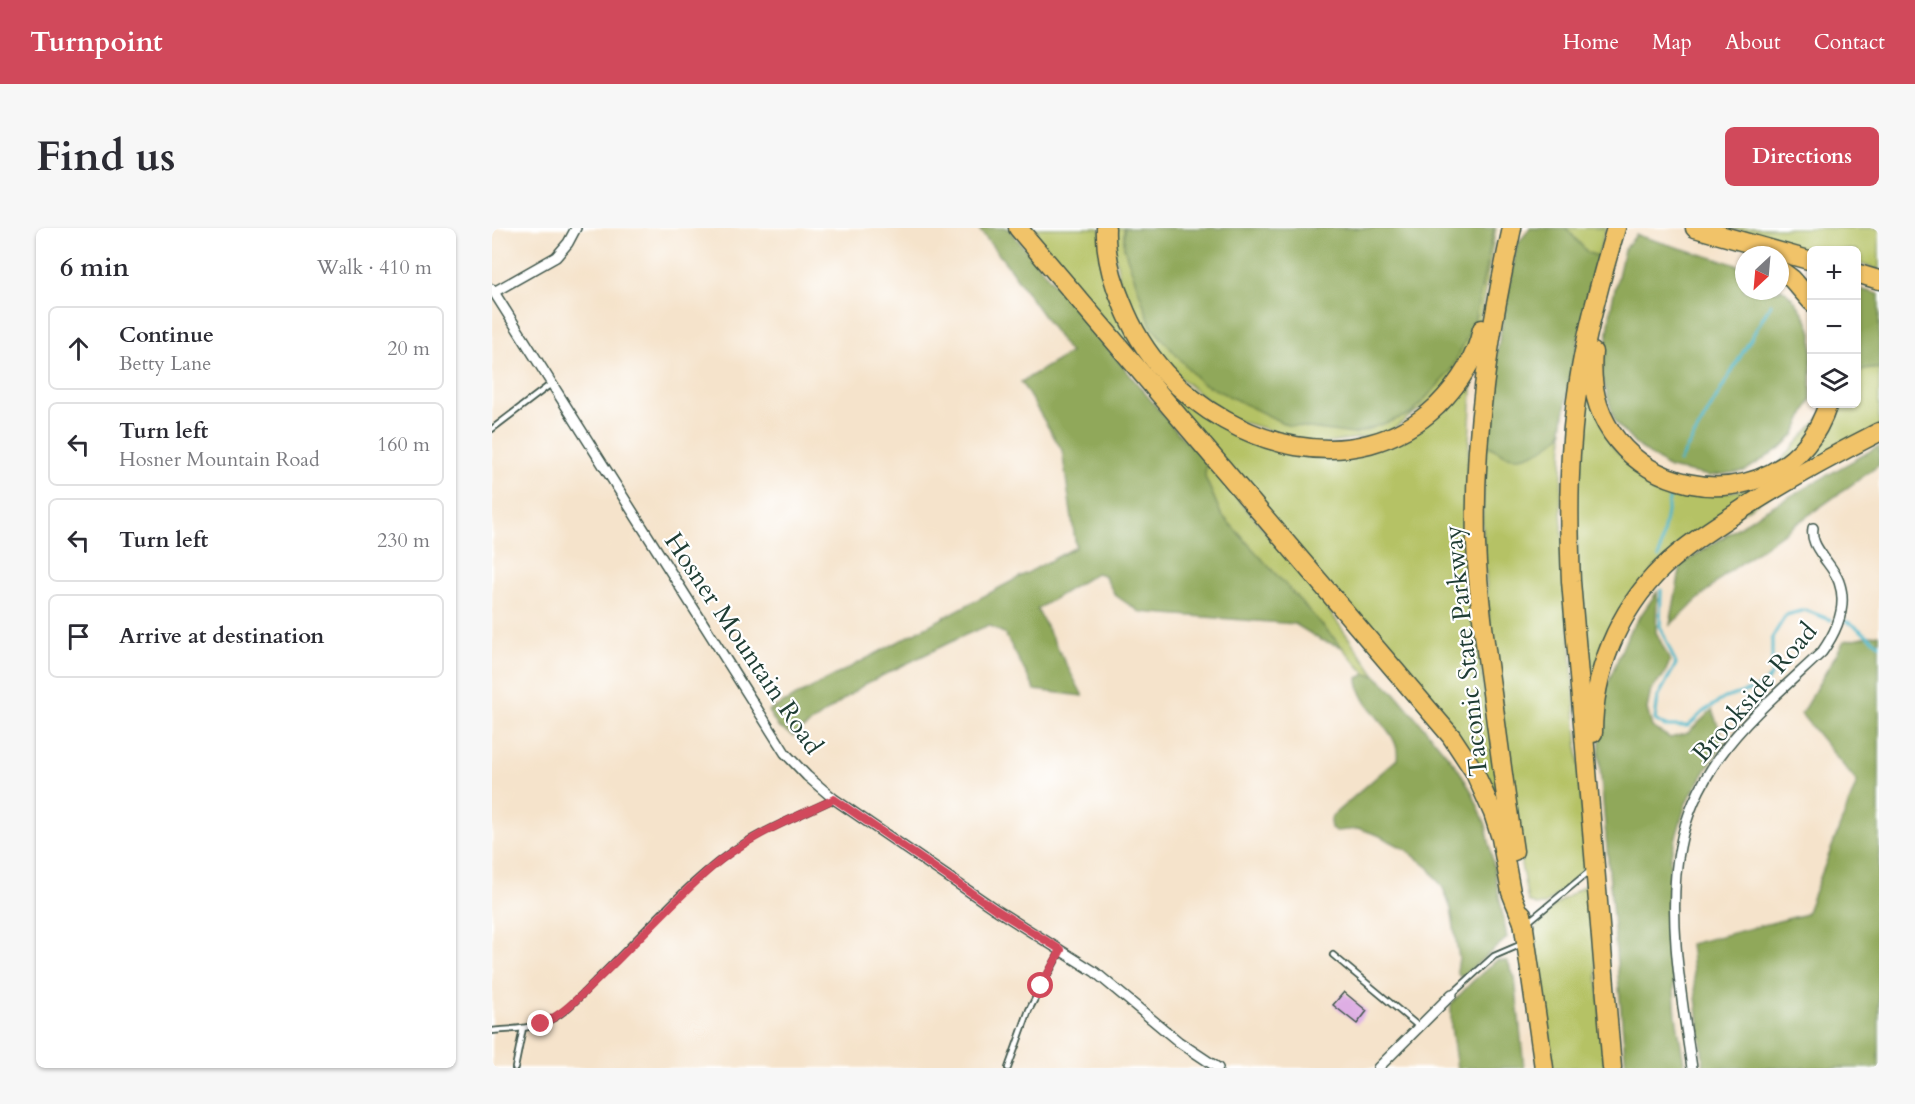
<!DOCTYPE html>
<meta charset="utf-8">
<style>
:root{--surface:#fff;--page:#f7f7f7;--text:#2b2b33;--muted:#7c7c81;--line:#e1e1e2;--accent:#d1495b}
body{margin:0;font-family:Cardo,serif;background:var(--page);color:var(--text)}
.controls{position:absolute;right:18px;top:18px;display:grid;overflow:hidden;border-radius:9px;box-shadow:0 2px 4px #0004}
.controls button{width:54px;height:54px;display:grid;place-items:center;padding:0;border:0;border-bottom:2px solid var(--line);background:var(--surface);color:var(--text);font:30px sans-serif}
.compass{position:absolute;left:1243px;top:18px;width:54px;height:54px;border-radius:50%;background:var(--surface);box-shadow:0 2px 4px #0004;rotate:206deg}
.stop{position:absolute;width:18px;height:18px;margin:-14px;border:4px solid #d1495b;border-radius:50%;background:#fff}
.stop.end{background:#d1495b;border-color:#fff;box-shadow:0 2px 6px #0008}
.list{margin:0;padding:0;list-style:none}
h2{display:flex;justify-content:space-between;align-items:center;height:78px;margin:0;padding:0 24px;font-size:26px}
h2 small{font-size:20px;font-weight:400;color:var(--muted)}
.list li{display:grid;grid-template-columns:39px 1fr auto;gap:18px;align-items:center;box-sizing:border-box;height:84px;margin:0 12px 12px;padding:0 12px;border:2px solid var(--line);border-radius:9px}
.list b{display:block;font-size:22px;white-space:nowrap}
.list p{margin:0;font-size:20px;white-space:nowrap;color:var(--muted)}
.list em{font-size:20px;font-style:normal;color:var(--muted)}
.icon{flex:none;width:33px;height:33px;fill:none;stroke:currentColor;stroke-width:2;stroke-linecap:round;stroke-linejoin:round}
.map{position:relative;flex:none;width:1387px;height:840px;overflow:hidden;border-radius:9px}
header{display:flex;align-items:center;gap:36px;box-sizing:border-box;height:84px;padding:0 30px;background:var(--accent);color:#fff}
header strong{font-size:28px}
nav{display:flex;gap:33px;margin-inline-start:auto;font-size:21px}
.intro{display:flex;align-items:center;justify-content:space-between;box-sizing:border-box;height:144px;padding:0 36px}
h1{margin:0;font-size:42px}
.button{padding:15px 27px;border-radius:9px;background:var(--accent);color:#fff;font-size:21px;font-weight:700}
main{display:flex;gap:36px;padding:0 36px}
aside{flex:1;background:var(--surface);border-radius:9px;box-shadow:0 2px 4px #0004}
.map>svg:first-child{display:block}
.green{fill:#b5c265;stroke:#6a804c;stroke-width:1.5}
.forest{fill:#90a85a;stroke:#587247;stroke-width:1.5}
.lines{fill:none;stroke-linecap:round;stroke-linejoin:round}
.stream{stroke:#4bb6c8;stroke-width:3}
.building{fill:#deaee4}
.lane-casing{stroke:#3f564b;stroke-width:8}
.street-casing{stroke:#3f564b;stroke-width:12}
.highway-casing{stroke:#3f564b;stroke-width:21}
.lane{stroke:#fff;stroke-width:4.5}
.street{stroke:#fff;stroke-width:9}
.highway{stroke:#f1c369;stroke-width:18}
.route{stroke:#d1495b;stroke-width:8}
.labels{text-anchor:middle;stroke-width:4.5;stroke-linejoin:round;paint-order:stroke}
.street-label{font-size:26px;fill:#1f3d34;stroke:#fff}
</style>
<header>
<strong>Turnpoint</strong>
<nav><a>Home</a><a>Map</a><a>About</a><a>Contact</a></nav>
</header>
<div class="intro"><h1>Find us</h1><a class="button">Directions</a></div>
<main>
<aside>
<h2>6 min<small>Walk · 410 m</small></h2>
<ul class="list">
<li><svg class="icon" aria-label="ahead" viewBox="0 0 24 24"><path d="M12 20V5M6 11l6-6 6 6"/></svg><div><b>Continue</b><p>Betty Lane</p></div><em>20 m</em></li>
<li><svg class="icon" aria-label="left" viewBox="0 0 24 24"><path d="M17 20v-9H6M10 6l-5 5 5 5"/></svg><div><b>Turn left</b><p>Hosner Mountain Road</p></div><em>160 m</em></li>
<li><svg class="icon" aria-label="left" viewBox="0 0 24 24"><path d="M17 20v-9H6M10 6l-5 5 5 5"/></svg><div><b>Turn left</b></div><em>230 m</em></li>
<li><svg class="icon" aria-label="arrive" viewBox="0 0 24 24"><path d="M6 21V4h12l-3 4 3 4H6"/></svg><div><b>Arrive at destination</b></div></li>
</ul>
</aside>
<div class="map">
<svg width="1387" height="840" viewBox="0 0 1387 840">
<rect width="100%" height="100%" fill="#fff"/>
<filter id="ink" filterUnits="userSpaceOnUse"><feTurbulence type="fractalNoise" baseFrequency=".0167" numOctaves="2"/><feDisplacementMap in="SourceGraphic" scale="12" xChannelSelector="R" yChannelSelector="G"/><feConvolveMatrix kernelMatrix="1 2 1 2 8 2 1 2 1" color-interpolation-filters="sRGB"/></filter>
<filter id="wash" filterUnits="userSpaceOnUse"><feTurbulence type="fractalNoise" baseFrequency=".008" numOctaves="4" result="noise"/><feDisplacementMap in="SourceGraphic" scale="24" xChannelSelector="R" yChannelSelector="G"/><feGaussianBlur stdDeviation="1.35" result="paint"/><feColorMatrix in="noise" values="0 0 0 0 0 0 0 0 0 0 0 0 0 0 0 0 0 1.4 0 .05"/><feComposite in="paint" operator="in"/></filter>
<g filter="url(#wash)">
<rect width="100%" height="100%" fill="#f5e3cb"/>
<g class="green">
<polygon points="532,0 607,0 656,133 780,218 898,217 981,143 975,249 976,340 1013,610 981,534"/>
<polygon points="618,0 632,0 632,21 982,95 1002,0 1004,0 987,96 977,128 953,163 894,206 825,216 740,191 671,136 631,69"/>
<polygon points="1074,0 1114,0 1106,28 1096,25"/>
<polygon points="1237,0 1387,0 1387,42 1365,35 1364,22 1319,23"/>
<polygon points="1387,140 1387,199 1162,340 1099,459 1088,387 1083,266 1095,149 1120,218 1145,243 1170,257 1188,263 1211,267 1244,263 1268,256 1340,176 1364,176 1365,146 1372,142"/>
<polygon points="1071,201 1069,283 1094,636 1089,645 1053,677 1044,677 1036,673 1029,636 997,391 990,292 994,216 1017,228 1069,207"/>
<polygon points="714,233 818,356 884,448 874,446 729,286 713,249"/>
<path d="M1093,657L1098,661L1113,840H1058L1041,707C1048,683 1073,671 1093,657Z"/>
</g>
<g class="forest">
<polygon points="486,0 516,0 687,206 714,233 713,249 729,286 850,419 829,412 803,396 648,384 623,367 612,347 604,345 545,381 591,468 543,462 513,406 497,397 473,407 373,456 301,508 286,499 276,483 584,319 570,222 529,154 578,125 516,38"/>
<polygon points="632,0 1002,0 982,95 958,144 919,186 862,206 795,197 708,154 659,98 632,20"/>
<path d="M1038,0H1074L1096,25L1106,28L1078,148L1069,207C1056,219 1034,233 1016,228C1008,225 1001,220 994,216L998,161L1025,17Z"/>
<path d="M1144,7L1252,39V63H1288V59C1302,69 1316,89 1320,105L1319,172L1302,207L1290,219L1253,243L1217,248L1177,240L1143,216L1123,194L1110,149L1120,74L1132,22Z"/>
<polygon points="1364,60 1387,66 1387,140 1372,142 1365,146"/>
<polygon points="1387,218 1387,237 1234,346 1178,397 1189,337 1265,287"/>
<polygon points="1165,364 1164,404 1178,433 1172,447 1159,462 1155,481 1160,499 1178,510 1196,505 1220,482 1233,515 1220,532 1194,575 1178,630 1177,695 1184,789 1193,840 1134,840 1107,527 1111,467 1137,404"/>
<polygon points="1387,406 1387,840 1212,840 1198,716 1314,686 1365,554 1309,486 1352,413"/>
<path d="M874,446L884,448L903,465L965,539L980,564L994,597L1015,710L970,749L967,748L965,743L967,730L959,681L951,660L937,640L913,621L886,607L868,601L844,603L839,600L838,594L840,588L905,531C910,502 866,482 866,450Z"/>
<polygon points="1005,732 1015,733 1023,750 1032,840 965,840 959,799 959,776 980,754"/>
</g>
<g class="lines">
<g class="stream">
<polyline points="1187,234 1279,76"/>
<polyline points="1167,329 1178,267"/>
<polyline points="1169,362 1168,398 1184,436 1166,469 1163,492 1173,498 1196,498 1212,483 1233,470 1271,458 1280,446 1280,410 1294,387 1313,382 1339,392"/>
<polyline points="1353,393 1360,396 1387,416"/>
</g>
</g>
<g id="blocks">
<polygon class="building" points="852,764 875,783 865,796 841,777"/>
</g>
</g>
<g filter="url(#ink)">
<use href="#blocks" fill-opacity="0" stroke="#3f564b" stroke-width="1.5"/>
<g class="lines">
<g class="lane-casing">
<g id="lane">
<polyline points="0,201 59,156"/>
<polyline points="1036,694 1099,642"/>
<polyline points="841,727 926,798"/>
<polyline points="960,766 1002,728 1030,716"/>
<path d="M0,803C20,801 40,801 58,792C75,784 90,766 103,753C146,712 188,661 236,626C267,603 307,588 342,571"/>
<polyline points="23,840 31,800"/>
<polyline points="516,840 537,782 569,722"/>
</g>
</g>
<g class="street-casing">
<g id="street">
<polyline points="0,61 293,525 315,548 342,571 503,681 603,744 687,814 726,840"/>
<polyline points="2,64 64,29 76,15 84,0"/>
<polyline points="886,840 960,766"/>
<path d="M1200,840C1190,773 1174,685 1188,619C1194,586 1209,555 1228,528C1255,490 1296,456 1330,424C1345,403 1356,379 1347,354C1344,345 1337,337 1332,330C1325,320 1319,312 1321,300"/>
</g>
</g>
<g class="highway-casing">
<g id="highway">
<polyline points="526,0 959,508 982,543 1001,585 1009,610 1019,664 1032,697"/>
<path d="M614,0C613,25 620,52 630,75C640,101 654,124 673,145C741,219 864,255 945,178C966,157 984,131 990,101"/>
<path d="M1020,0C997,104 981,209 984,316C986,366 993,416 1000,465C1007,518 1014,570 1022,623"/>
<polyline points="1203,0 1320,33"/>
<polyline points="1288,42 1300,51 1320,74"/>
<polyline points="1364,45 1387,52"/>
<path d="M1101,124C1087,270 1292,311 1336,176"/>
<path d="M1101,505C1101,445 1126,383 1170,340C1195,316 1226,297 1255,278C1298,251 1342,227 1387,204"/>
<polyline points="1030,686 1052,840"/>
<path d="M1120,840L1079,353C1076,286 1076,219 1087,152C1095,100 1109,50 1124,0"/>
</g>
</g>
<use href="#lane" class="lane"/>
<use href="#street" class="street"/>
<use href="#highway" class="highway"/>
</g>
</g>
<g class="lines" filter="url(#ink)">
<path class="route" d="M49,796C71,787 88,768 105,752C144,715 179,675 219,640C254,609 300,591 342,571L503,681L569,722L549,758"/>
</g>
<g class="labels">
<g class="street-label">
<text transform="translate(252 415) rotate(56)" y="9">Hosner Mountain Road</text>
<text transform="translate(973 423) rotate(-96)" y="9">Taconic State Parkway</text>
<text transform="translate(1262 464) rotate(-49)" y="9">Brookside Road</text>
</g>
</g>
</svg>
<div class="controls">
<button>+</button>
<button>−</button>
<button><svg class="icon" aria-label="layers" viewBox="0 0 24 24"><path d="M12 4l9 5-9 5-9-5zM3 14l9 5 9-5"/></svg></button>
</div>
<svg class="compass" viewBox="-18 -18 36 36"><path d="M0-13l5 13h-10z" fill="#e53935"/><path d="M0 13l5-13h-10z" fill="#7c7c81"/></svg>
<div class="stop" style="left:549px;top:758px"></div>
<div class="stop end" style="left:49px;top:796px"></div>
</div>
</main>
